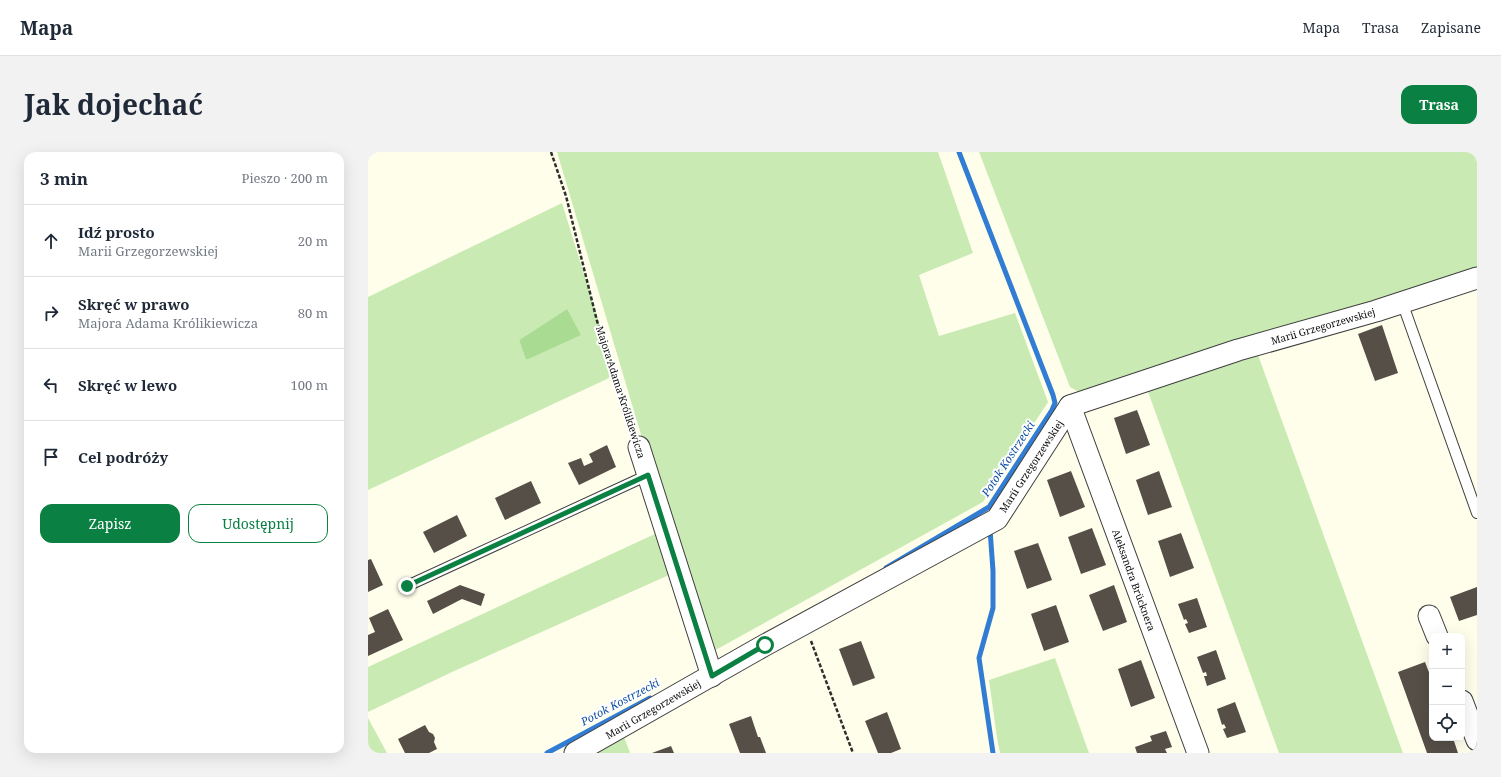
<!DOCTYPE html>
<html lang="pl">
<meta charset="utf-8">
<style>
:root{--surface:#fff;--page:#f2f2f3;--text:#1f2937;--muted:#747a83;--line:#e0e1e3;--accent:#0b8043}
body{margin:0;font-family:"Noto Serif",serif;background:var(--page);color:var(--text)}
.controls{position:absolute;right:12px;bottom:12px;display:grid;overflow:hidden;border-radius:8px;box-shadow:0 4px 16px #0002}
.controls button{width:36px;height:36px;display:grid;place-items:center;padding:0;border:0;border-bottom:1px solid var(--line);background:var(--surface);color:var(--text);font:20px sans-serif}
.stop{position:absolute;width:12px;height:12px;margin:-9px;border:3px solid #0b8043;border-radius:50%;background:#fff}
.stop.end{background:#0b8043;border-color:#fff;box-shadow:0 1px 4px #0008}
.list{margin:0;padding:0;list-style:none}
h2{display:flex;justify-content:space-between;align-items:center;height:52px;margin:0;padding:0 16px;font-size:17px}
h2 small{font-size:13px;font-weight:400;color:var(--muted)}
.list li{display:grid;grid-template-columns:26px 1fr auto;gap:12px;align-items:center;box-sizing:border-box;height:72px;padding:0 16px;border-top:1px solid var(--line)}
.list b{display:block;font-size:15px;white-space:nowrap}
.list p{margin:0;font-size:13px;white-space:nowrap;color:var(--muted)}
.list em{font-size:13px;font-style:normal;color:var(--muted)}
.actions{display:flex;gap:8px;padding:12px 16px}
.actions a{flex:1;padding:9px 0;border:1px solid var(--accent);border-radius:12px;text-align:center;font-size:14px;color:var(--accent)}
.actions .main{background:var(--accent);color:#fff}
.icon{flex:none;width:22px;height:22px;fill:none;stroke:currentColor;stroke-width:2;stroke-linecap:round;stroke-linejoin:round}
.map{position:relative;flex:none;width:1109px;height:601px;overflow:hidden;border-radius:12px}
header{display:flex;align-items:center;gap:24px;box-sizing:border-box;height:56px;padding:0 20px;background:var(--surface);border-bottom:1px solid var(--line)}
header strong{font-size:19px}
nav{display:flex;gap:22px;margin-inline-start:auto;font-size:14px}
.intro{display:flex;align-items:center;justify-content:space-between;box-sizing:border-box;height:96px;padding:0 24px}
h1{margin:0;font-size:28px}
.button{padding:10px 18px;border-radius:12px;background:var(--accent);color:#fff;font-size:14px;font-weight:700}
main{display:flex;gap:24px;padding:0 24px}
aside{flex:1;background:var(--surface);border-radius:12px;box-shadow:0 4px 16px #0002}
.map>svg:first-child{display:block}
.green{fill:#c9ebb3;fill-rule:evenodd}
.forest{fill:#a9dc92}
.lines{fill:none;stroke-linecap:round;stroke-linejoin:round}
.stream{stroke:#317dd4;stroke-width:5}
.building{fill:#554f48}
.service-casing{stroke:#3f3f3f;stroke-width:12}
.minor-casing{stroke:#3f3f3f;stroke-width:23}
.path{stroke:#2e2e2e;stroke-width:2.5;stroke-dasharray:4 2;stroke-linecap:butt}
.service{stroke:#fff;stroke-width:10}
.minor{stroke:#fff;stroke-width:21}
.route{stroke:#0b8043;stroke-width:5}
.labels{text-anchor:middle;stroke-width:4;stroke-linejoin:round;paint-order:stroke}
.street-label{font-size:10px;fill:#0c0c0c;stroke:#fff}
.water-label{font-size:11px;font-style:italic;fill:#104fa3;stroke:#fff}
</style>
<header>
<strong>Mapa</strong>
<nav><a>Mapa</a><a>Trasa</a><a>Zapisane</a></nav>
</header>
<div class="intro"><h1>Jak dojechać</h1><a class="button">Trasa</a></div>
<main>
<aside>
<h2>3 min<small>Pieszo · 200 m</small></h2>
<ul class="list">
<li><svg class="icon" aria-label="ahead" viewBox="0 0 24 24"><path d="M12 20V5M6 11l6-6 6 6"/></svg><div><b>Idź prosto</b><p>Marii Grzegorzewskiej</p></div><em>20 m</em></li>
<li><svg class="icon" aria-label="right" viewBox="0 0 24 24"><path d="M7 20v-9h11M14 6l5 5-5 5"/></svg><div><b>Skręć w prawo</b><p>Majora Adama Królikiewicza</p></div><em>80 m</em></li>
<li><svg class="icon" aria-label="left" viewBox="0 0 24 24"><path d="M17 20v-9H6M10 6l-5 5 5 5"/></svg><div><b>Skręć w lewo</b></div><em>100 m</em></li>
<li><svg class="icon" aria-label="arrive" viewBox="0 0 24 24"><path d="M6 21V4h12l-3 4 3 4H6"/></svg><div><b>Cel podróży</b></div></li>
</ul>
<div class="actions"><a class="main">Zapisz</a><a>Udostępnij</a></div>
</aside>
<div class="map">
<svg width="1109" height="601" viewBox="0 0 1109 601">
<rect width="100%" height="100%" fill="#fffeeb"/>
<g class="green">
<polygon points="189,0 570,0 605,101 551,123 571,184 647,161 680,250 615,350 344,500 271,276"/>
<polygon points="611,0 1109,0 1109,116 818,208 711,240 702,235"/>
<path d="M194,51L232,174L245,223L239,227L0,338V145ZM199,157L159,208H158L151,188Z"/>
<polygon points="890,203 1035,601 911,601 779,237"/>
<polygon points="289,381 301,423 84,520 0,560 0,515"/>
<polygon points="687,506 721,601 632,601 629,586 621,528"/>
<polygon points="0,566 19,601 0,601"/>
<polygon points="255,582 262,601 223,601"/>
</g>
<polygon class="forest" points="199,157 213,183 158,208 151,188"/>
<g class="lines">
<g class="stream">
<polyline points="622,377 625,419 625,456 611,506 625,601"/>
<polyline points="518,416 621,355 684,258 687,251 685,243 591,0"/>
<polyline points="179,601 282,546"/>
</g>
</g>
<g class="building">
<polygon points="1014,173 1030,221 1007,229 990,182"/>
<polygon points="769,258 782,293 758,302 746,266"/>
<polygon points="239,293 248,315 211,333 200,311 213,306 216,314 225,310 221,302"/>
<polygon points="703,319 717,355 692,365 679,328"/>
<polygon points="791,319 804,355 780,363 768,328"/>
<polygon points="163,329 173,351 137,368 127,346"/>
<polygon points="89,363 99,384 66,401 55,380"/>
<polygon points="724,376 738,413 713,422 700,385"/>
<polygon points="813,381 826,416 802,425 790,389"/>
<polygon points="670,391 684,428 659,437 646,399"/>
<polygon points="3,407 15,433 0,440 0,408"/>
<polygon points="92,433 117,442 113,454 94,447 65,462 59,449"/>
<polygon points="746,433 759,470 735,479 721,443"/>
<polygon points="1109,435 1109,463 1091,469 1082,445"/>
<polygon points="829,446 839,475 821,481 817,472 820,471 818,467 816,468 810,452"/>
<polygon points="688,453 701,490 676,499 663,462"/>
<polygon points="20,457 35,488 0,504 0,483 7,480 1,466"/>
<polygon points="493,489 507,526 485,534 471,497"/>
<polygon points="848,498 858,527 839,534 836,524 839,524 838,520 835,521 829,505"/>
<polygon points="773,508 787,546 763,555 750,517"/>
<polygon points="1057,510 1064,528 1064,586 1085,586 1090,601 1059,601 1030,520"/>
<polygon points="867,550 878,580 859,586 855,577 858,576 856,572 854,573 849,557"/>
<polygon points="519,560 533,597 523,601 510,601 497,569"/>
<polygon points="383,564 390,585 392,585 398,601 372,601 361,572"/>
<polygon points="57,573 61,580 65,582 67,586 66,590 69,597 61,601 37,601 30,587"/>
<polygon points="798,579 804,595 797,597 799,601 769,601 767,595 784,589 782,584"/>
<polygon points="303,594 306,601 284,601"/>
</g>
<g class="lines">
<g class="service-casing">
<g id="service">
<polyline points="1034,150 1109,361"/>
<polyline points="39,434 280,323"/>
</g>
</g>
<g class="minor-casing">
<g id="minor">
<polyline points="702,254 830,601"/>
<polyline points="271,295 344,524"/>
<polyline points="1061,464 1069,484"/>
<polyline points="1094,549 1109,588"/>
<polyline points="207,601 397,493 629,367 702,254 870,198 1008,159 1109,126"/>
</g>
</g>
<g class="path">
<polyline points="183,0 198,44 229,169 266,277"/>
<polyline points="443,489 485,601"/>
</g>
<use href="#service" class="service"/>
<use href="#minor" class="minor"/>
</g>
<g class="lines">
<polyline class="route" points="39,434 280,323 344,524 397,493"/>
</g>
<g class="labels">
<g class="street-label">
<text transform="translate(955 174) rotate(-16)" y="4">Marii Grzegorzewskiej</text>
<text transform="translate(253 240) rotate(72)" y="4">Majora Adama Królikiewicza</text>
<text transform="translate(663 314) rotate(-57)" y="4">Marii Grzegorzewskiej</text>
<text transform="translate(766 428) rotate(70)" y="4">Aleksandra Brücknera</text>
<text transform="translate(285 557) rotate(-30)" y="4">Marii Grzegorzewskiej</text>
</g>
<g class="water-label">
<text transform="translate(640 307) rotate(-57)" y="4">Potok Kostrzecki</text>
<text transform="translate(252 550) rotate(-28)" y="4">Potok Kostrzecki</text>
</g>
</g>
</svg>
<div class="controls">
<button>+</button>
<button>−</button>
<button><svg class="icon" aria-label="locate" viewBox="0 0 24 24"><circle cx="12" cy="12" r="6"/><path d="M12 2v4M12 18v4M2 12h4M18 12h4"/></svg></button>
</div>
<div class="stop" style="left:397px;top:493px"></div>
<div class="stop end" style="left:39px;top:434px"></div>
</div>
</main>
